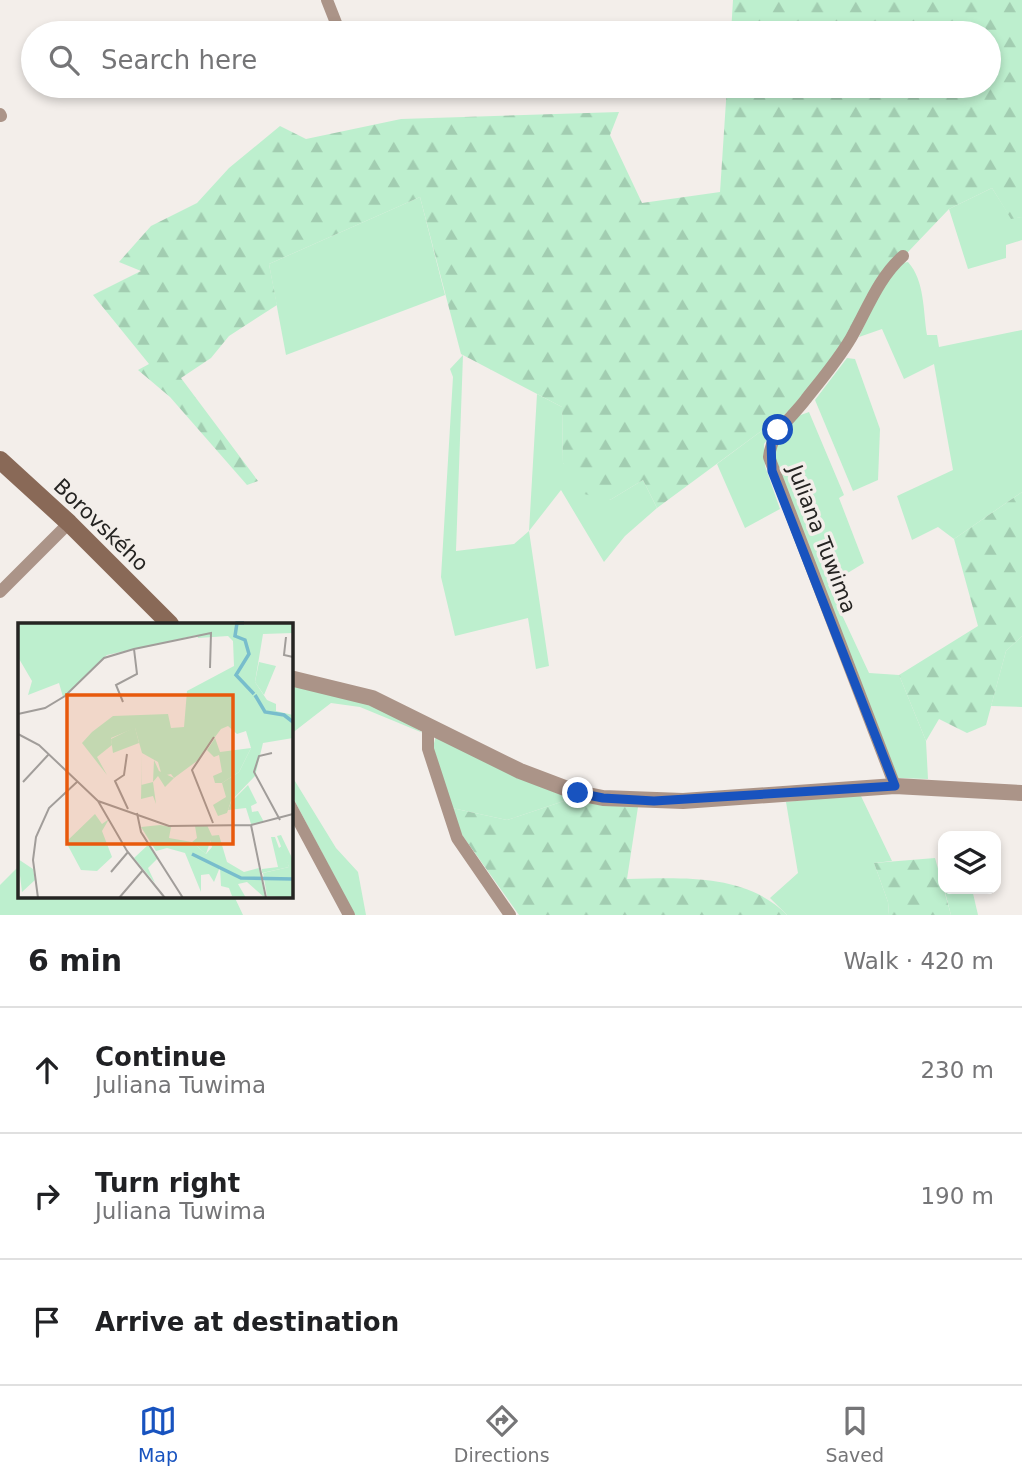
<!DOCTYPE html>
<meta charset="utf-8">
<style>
:root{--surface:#fff;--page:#f2f2f2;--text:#202124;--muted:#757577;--line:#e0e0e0;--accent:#1853bf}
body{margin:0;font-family:"DejaVu Sans",sans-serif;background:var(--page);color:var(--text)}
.controls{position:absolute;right:21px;bottom:21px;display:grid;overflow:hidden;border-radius:14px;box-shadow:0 4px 10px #0003}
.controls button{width:63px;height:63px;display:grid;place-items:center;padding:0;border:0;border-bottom:2px solid var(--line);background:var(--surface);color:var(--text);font:35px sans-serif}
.stop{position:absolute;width:21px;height:21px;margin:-16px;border:5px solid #1853bf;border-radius:50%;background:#fff}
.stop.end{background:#1853bf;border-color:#fff;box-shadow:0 2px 7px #0008}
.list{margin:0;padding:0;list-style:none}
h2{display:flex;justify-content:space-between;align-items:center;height:91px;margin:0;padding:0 28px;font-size:30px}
h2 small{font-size:23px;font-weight:400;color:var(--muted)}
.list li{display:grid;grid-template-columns:46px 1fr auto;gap:21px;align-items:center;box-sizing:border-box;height:126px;padding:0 28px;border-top:2px solid var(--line)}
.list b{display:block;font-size:26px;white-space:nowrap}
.list p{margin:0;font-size:23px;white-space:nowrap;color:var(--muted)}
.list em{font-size:23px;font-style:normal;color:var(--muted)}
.icon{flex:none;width:38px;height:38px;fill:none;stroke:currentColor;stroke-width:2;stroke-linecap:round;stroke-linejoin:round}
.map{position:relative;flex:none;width:1022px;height:915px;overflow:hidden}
.search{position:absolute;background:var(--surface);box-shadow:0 4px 10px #0003;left:21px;right:21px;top:21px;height:77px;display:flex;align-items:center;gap:18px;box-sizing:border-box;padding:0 24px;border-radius:38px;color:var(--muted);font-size:26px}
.sheet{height:469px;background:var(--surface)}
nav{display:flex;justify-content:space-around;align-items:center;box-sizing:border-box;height:98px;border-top:2px solid var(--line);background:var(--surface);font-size:19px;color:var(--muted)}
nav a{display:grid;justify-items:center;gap:4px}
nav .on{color:var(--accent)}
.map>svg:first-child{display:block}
.grass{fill:#bdefce}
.forest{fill:url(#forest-firs)}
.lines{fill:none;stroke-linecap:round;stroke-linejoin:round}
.minor{stroke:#ab9488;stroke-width:12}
.tertiary{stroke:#ab9488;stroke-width:16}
.secondary{stroke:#896957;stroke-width:18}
.route{stroke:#1853bf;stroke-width:9}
.labels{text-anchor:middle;stroke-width:7;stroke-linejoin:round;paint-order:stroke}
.street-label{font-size:21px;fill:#252422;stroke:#f3eeea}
.inset-river{fill:none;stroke:#78bdcc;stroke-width:3.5}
.inset-road{fill:none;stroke:#a19d9a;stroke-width:2}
.view{fill:#e8590c;fill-opacity:0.15;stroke:#e8590c;stroke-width:3.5}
.inset-edge{fill:none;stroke:#252422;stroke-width:3.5}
</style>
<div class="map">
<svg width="1022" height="915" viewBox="0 0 1022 915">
<defs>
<pattern id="forest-firs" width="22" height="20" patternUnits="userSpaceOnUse" patternTransform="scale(1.75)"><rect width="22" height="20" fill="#bdefce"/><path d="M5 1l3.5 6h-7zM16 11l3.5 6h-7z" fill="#a2cdb1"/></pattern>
</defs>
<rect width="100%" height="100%" fill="#f3eeea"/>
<g class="grass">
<polygon points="992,188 1011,218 1022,217 1022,240 1006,245 1006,258 968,269 949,209"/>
<polygon points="420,197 445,295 286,355 269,264"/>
<path d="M908,262C925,281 923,311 927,335H937L939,347L1022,330V492L954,539L938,527L912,540L897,496L953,470L934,364L904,379L882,329L859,337L880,291L897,264Z"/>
<polygon points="463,355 456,551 514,544 529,531 537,394 562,407 563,463 610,500 643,480 657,508 625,536 604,562 561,490 529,531 549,666 536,669 528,618 455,636 441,577 453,377 450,369"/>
<polygon points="847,358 855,359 880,429 878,480 853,491 815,400"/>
<polygon points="787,412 764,444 765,466 780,509 745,528 717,464"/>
<polygon points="809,412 844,495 839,498 864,563 828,585 869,673 899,675 926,741 928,779 898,778 775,463 774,443 795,417"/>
<polygon points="1022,636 1022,707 991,706 1006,651"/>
<path d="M291,684C338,693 384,705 423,733L360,707L331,703L291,734Z"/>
<polygon points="436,736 573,798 507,820 452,808 433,747"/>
<polygon points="290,773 336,848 358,872 366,915 355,915 291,794"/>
<polygon points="860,794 892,861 874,863 888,902 889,915 787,915 770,898 798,873 786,802"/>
<polygon points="19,866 19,896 234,896 243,915 0,915 0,885"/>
<polygon points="958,889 972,889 978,915 951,915 945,892"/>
</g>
<g class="forest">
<polygon points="733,0 1022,0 1022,217 1011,219 992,188 949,209 867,295 842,348 802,401 657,508 643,480 610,500 584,494 563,463 562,407 461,354 420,197 269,264 277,305 229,336 211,358 181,378 258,481 247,485 170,397 138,370 149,364 93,295 141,271 119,262 151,226 197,203 229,168 280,126 306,139 401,119 619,112 610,135 642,203 720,192 727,86 989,86 989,33 731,33"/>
<polygon points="1022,492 1022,636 1006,651 986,725 967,733 939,719 926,741 899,675 978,626 954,539"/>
<path d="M573,798L638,807L627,879C682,878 746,873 787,915H519L460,832L452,808L507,820Z"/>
<polygon points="935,858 951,915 889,915 888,902 874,863"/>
</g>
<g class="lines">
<g class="minor">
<polyline points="327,0 340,33"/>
<polyline points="0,114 1,116"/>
<polyline points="0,592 69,523"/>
<polyline points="428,724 428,749 457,838 510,915"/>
<path d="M895,786L769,457C772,431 791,419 806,399C821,380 838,360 851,338C867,310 878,278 903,256"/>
<polyline points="290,805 349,915"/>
</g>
<polyline class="tertiary" points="290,678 372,698 520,771 578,793 603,798 683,801 895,786 1022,793"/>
<polyline class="secondary" points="0,460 69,523 170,624"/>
</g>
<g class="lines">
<polyline class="route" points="578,793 603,798 654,801 895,786 772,471 771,442 778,430"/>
</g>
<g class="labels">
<g class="street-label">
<text transform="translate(101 525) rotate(44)" y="7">Borovského</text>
<text transform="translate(822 539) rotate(69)" y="7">Juliana Tuwima</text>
</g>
</g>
<g transform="translate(18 623)">
<rect width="275" height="275" fill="#f3eeea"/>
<path d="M241,39L258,43L246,72L237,59ZM117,104L121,120L95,130L93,116ZM197,115L202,129L233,125L221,149L204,160H197L195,153L204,149L201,132L196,134L189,127ZM124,130L123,162L135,159L136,137L141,148L156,155L147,164L140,153L135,159L138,181L135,173L123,176ZM230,162L239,180L233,183L234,189L240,188L246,199L233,201L228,185L210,187L213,179ZM77,191L84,201L91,196L84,208L94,234L79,248L63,247L48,219ZM189,202L194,213L188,231L174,219L179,215L177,203ZM253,214H257L261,225L265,222L271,244L244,250V246L260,244ZM0,236L15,246L17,257L4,269Z" fill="#bdefce"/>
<path d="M0,0H275V10L245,11L237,59L249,77L258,81V88L275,92V115L245,120L237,153L213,178L209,190L200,193L195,182L208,174L204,160L221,149L233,125L228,108L219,111L210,103L203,106L179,138L156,155L153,151L144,153L140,139L124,130L117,105L93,115L94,122L79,134L89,152L64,120L74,109L95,93L150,91L153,105L166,104L169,68L216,43L215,18L210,13L180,15L179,12L89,32L45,74L41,60L10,72L14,58L0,34ZM142,202L153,204L151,215L174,219L188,231L194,224L191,213L201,212L209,239L226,249L241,245L247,275L229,259L220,261L228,275L214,273L211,265L203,263L202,244L196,259L191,251L183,252V269L167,230L149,225L138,228L123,204ZM263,212L275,237V275L249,273L245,250L271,244L259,213ZM131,221L140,235L130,245L137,260L116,235Z" fill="#bdefce"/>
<path class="inset-river" d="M226,0H219L217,13L227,17L231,31L218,52L236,71M237,72L247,89L266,92L275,99M174,231L223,255L275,256"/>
<path class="inset-road" d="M268,14L266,32L275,34M105,79L98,62L119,51L116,26M0,91L27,85L47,73L86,35L116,26L193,10L192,45M0,111L21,122L80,178M254,130L241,133L236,149L262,197M109,131L106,152L97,158L110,186M5,159L31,131M80,178L151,203L233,202L275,191M80,178L109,228L147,275M119,190L123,209L165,275M195,200L174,147L196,114M233,202L248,275M93,249L110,229M20,275L15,237L18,214L31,185L60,158M101,275L125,247"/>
<path class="view" d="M49,72H215V221H49Z"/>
<rect width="275" height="275" class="inset-edge"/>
</g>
</svg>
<div class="controls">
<button><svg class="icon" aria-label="layers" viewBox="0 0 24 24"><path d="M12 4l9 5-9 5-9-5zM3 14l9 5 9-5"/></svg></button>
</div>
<div class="stop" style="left:778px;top:430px"></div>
<div class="stop end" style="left:578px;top:793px"></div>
<div class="search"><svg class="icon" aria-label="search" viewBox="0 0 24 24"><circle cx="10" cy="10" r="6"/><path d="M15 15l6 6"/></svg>Search here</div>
</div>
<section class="sheet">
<h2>6 min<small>Walk · 420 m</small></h2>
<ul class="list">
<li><svg class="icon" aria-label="ahead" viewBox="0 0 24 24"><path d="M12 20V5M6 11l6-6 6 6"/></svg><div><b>Continue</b><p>Juliana Tuwima</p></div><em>230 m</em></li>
<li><svg class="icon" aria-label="right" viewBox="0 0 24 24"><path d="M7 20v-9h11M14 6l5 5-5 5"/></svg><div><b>Turn right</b><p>Juliana Tuwima</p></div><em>190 m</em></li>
<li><svg class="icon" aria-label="arrive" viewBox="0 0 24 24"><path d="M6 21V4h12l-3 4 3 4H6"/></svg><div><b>Arrive at destination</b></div></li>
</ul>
</section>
<nav>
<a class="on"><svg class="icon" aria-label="map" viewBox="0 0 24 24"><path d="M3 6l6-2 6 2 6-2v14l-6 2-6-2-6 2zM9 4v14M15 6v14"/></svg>Map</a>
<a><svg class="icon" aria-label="directions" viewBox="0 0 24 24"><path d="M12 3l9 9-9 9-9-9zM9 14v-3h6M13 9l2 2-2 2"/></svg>Directions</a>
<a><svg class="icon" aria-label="saved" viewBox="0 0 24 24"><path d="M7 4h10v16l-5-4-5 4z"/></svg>Saved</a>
</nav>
